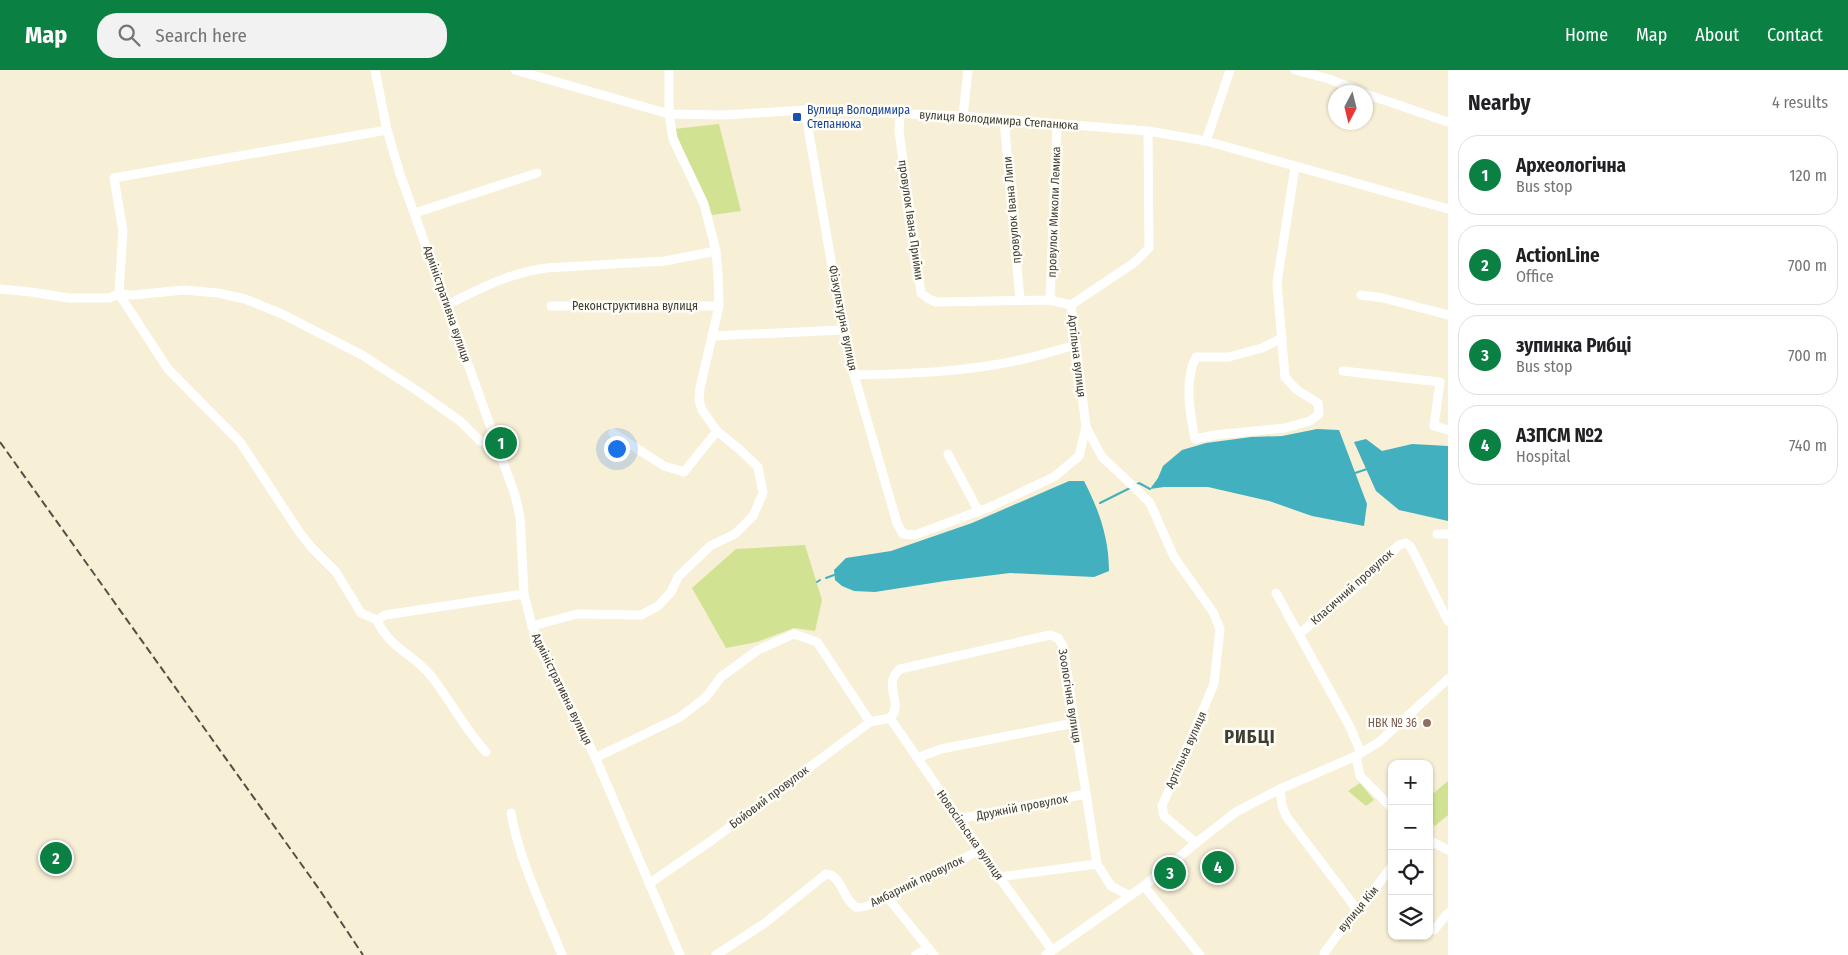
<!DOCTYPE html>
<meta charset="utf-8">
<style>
:root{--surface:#fff;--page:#f2f2f2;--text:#202124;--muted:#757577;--line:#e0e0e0;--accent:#0b8043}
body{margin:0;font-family:"Fira Sans Condensed",sans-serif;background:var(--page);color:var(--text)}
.controls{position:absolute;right:15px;bottom:15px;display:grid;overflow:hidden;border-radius:10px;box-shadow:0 1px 4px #0004}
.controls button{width:45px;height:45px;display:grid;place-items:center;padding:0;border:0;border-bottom:1px solid var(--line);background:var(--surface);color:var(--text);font:25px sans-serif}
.compass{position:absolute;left:1328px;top:15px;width:45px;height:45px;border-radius:50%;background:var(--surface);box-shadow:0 1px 4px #0004;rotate:187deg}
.you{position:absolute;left:616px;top:378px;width:18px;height:18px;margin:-12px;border:4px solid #fff;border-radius:50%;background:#1a73e8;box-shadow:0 0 0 8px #1a73e833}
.badge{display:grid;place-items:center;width:32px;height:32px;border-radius:50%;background:var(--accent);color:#fff;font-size:16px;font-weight:700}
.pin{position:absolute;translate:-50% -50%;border:2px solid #fff;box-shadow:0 1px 5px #0006}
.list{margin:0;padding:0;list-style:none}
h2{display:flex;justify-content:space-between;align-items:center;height:65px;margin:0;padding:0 20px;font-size:21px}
h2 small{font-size:16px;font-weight:400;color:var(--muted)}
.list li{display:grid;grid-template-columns:32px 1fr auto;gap:15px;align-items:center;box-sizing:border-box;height:80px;margin:0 10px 10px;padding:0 10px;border:1px solid var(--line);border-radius:20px}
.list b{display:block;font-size:19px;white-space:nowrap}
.list p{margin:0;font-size:16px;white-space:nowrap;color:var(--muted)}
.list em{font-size:16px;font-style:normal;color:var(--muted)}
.icon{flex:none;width:28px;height:28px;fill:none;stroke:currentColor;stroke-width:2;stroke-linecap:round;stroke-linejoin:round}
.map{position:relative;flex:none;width:1448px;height:885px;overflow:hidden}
header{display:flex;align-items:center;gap:30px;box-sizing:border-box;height:70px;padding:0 25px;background:var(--accent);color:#fff}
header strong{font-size:24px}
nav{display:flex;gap:28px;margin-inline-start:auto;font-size:18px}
.search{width:350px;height:45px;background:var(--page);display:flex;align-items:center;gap:12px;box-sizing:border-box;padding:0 18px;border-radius:20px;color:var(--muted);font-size:19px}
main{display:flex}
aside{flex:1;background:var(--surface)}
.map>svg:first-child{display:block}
.green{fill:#d1e392}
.water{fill:#42b0be}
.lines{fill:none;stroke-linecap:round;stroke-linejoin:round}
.stream{stroke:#42b0be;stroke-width:2}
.minor{stroke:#fff;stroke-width:9}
.rail{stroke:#545045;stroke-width:2;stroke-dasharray:8 4;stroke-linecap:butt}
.transit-dot{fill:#1a4fb4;stroke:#fefdf7;stroke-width:2}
.education-dot{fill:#8d6e63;stroke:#fefdf7;stroke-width:2}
.labels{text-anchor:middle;stroke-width:5;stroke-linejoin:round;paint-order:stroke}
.transit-label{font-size:12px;fill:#164399;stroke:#fefdf7;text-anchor:start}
.street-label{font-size:12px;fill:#3f3c32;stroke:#fefdf7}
.education-label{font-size:12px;fill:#785e54;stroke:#fefdf7;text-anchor:end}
.district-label{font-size:18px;font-weight:bold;letter-spacing:1px;fill:#3f3c32;stroke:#fefdf7}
</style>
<header>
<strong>Map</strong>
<div class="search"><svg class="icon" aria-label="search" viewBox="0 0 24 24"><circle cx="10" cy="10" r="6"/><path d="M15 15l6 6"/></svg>Search here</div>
<nav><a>Home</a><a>Map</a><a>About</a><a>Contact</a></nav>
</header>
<main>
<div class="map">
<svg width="1448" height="885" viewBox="0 0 1448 885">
<rect width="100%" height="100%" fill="#f7efd6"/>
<g class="green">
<polygon points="719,54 741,141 712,145 674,59"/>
<polygon points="805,475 822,530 815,561 794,558 757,572 726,578 692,518 736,479"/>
<polygon points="1448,711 1448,745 1435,756 1429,748 1429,727"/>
<polygon points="1360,713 1374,730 1366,736 1348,721"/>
</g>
<g class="water">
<polygon points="1317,359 1339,360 1367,434 1364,456 1312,446 1269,431 1208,417 1164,417 1150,419 1158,408 1163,396 1182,380 1206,373 1251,367 1282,366"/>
<polygon points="1366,369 1382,381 1412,374 1448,376 1448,451 1399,440 1376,421 1354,372"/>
<path d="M1069,411H1084C1099,440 1109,468 1109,501L1094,507L1010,503L945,511L875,522L854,521L842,516L835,510L834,500L846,488L891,481L972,453Z"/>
</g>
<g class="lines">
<g class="stream">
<polyline points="1355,403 1367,399"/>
<polyline points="1136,415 1139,413 1150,419"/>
<polyline points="1100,433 1130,418"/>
<polyline points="826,508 834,505"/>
<polyline points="817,512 820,510"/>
</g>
<g class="minor">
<polyline points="375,0 387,60 400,104 515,425 520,447 524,524 532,556 548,596 574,643 596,689 680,885"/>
<polyline points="515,0 669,44 725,45 805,40 963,46 1148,61 1206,71 1448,139"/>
<polyline points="1295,0 1329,9 1362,22"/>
<polyline points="1366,24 1448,52"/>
<polyline points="805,40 843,260 854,305 897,453 903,464 915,465 990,437 1054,407 1079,386 1086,357"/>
<polyline points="900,44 899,61 921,223 929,229 936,232 1050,230 1071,235"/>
<polyline points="963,46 968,0"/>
<polyline points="1004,49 1020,230"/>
<polyline points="387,60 114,108 123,161 119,224 168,299 240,372 300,463 311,477 336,502 361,543 377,550 385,545 524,524"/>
<polyline points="1206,71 1230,0"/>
<polyline points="415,143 537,103"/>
<polyline points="0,219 31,222 69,228 109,228 119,224 133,225 184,220 218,223 245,229 282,244 362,285 419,322 460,351 480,371 496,373"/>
<polyline points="1361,225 1383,228 1448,245"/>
<polyline points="1050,230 1057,54"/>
<path d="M447,235C482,217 524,196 564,197L665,191L716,181"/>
<polyline points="551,236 719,236"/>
<polyline points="712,266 843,260"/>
<path d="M1282,268L1262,278L1229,287H1196C1184,310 1190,344 1195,369L1215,365L1285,358L1310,351L1319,344L1318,333L1297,320L1285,307L1277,213L1295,97"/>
<polyline points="1343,301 1440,312 1434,356 1448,360"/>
<path d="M854,305C906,304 968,302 1020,290C1038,286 1057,280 1076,275"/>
<polyline points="613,363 664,396 684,402 717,361"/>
<polyline points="948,384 979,442"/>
<polyline points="1132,415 1102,387 1086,357 1071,235 1135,192 1149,178 1148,61"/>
<polyline points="1135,418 1150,433 1174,487 1213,542 1220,559 1214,614 1162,736 1164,746 1196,773"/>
<polyline points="1437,464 1448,464"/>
<polyline points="1276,523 1350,657 1361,683"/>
<path d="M377,550C388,577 415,585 432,607C451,632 465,659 486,682"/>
<polyline points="532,556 577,544 641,545 658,536 671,522 678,507 710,476 735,464 753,446 763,423 758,397 740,380 717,361 702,340 699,330 700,318 719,236 718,205 716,181 704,134 673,69 669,44 669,0"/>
<polyline points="1299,564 1354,519 1399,475 1406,473 1410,476 1415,485 1448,551"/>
<path d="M890,648C905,634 881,615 900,599L1050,565L1058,568L1063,576L1097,794L1111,816L1130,826"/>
<polyline points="890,648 999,807 1052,880"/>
<polyline points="1356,686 1360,706 1392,738"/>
<polyline points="595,688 680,647 706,627 721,607 758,580 794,564 817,572 870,652"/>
<polyline points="917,688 941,679 1074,653"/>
<polyline points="1280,719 1282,735 1286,746 1358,841"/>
<path d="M511,743C520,793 543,838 562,885"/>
<polyline points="958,749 1086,724"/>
<polyline points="1429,770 1448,780"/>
<polyline points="999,807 1097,794"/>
<polyline points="650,813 711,771 870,652 890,648"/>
<polyline points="1144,816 1200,885"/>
<polyline points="888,828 934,885"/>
<polyline points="1434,860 1448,843"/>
<polyline points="1324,883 1347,852 1358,841 1392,796"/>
<path d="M716,885L765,853L826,804C842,805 843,830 856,837C867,843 963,788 980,780"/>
<polyline points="916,885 928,878"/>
<polyline points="1046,885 1144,816 1196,773 1236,742 1280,719 1356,686 1379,672 1448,609"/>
</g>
<polyline class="rail" points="0,372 319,819 363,885"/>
</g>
<rect class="transit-dot" x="792" y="42" width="10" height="10" rx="2.5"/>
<circle class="education-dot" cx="1427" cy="653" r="5"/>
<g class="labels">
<g class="transit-label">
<text x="807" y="44">Вулиця Володимира<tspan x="807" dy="14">Степанюка</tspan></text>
</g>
<g class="street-label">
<text transform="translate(999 50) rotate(4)" y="4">вулиця Володимира Степанюка</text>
<text transform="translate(1012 140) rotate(-95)" y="4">провулок Івана Липи</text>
<text transform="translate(1054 142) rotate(-88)" y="4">провулок Миколи Лемика</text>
<text transform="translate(911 150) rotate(82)" y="4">провулок Івана Прийми</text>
<text transform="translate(447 234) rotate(71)" y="4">Адміністративна вулиця</text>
<text x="635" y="240">Реконструктивна вулиця</text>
<text transform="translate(843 248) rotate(79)" y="4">Фізкультурна вулиця</text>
<text transform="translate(1077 286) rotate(83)" y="4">Артільна вулиця</text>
<text transform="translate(1352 517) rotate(-42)" y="4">Класичний провулок</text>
<text transform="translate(562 619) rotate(64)" y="4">Адміністративна вулиця</text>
<text transform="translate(1070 626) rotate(81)" y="4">Зоологічна вулиця</text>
<text transform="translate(1186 680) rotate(-66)" y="4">Артільна вулиця</text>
<text transform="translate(769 727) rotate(-37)" y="4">Бойовий провулок</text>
<text transform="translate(1022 737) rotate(-11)" y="4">Дружній провулок</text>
<text transform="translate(970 765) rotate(55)" y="4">Новосільська вулиця</text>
<text transform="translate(917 811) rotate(-26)" y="4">Амбарний провулок</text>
<text transform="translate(1358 839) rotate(-50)" y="4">вулиця Кім</text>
</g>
<g class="education-label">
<text x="1417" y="657">НВК № 36</text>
</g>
<g class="district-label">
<text x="1250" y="673">РИБЦІ</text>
</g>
</g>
</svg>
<div class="controls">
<button>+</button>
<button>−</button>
<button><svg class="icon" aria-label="locate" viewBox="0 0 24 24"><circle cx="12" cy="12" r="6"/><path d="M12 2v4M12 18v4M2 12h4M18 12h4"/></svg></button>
<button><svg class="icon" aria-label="layers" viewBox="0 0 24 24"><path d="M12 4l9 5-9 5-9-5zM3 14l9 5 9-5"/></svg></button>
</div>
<svg class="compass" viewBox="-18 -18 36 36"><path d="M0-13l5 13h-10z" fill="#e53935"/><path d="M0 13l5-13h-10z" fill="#757577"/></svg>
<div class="you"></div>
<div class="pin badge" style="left:501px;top:373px">1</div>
<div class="pin badge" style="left:56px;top:788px">2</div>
<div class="pin badge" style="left:1170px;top:803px">3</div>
<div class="pin badge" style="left:1218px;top:797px">4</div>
</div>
<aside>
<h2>Nearby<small>4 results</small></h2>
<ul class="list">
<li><span class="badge">1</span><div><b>Археологічна</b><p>Bus stop</p></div><em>120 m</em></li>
<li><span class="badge">2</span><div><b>ActionLine</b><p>Office</p></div><em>700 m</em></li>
<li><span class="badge">3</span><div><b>зупинка Рибці</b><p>Bus stop</p></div><em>700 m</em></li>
<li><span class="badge">4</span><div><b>АЗПСМ №2</b><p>Hospital</p></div><em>740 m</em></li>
</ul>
</aside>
</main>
